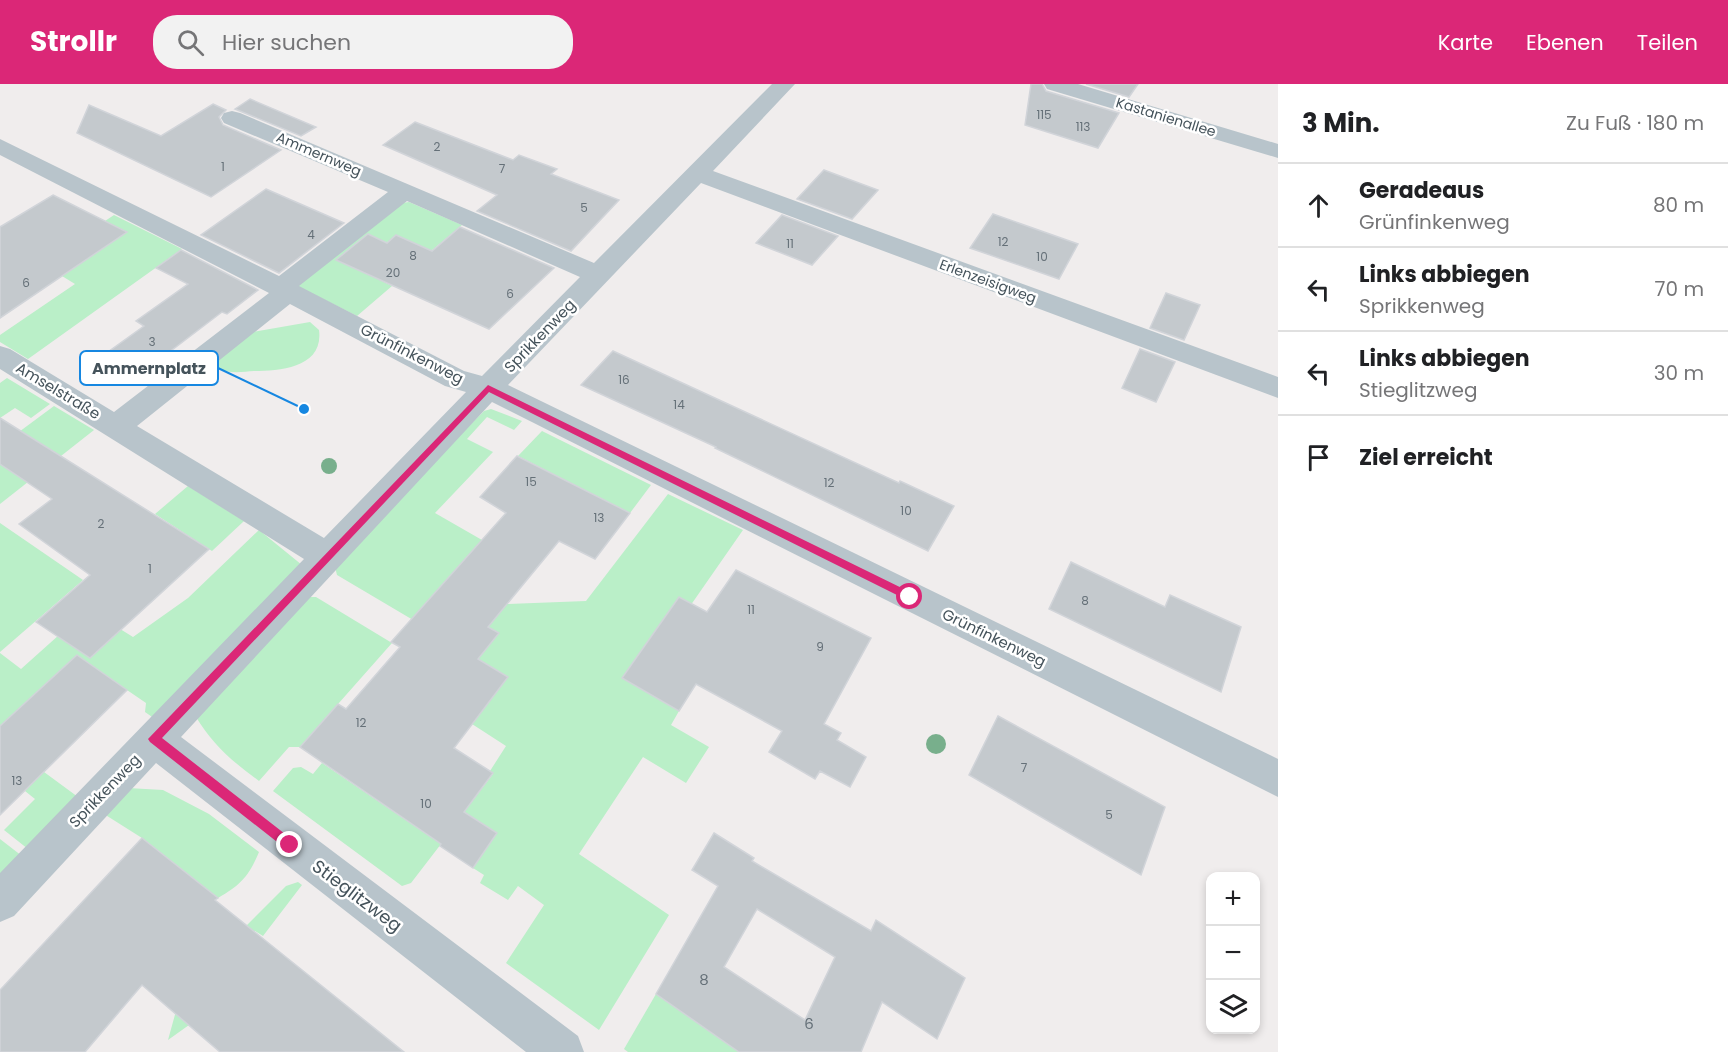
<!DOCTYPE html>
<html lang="de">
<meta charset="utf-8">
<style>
:root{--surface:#fff;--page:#f2f2f2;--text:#202124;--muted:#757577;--line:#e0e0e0;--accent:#db2777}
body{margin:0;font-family:Poppins,sans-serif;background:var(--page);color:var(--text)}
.controls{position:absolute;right:18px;bottom:18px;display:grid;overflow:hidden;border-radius:12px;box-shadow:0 3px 9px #0003}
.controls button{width:54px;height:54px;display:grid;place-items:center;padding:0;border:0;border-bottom:2px solid var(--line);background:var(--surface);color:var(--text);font:30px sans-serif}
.stop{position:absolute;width:18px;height:18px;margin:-14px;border:4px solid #db2777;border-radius:50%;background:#fff}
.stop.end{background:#db2777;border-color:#fff;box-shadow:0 2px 6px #0008}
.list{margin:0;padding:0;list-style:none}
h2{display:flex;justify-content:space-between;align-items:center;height:78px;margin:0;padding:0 24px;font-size:26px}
h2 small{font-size:20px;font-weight:400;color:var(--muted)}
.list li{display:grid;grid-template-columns:39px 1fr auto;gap:18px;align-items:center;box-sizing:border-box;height:84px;padding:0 24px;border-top:2px solid var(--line)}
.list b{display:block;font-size:22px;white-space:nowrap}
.list p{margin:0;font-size:20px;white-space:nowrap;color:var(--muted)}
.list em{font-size:20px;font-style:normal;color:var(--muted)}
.icon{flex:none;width:33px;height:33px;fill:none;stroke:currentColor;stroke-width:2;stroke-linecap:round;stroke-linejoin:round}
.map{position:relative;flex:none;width:1278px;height:968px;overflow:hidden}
header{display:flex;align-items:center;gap:36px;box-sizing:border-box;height:84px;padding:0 30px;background:var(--accent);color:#fff}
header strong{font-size:28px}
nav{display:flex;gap:33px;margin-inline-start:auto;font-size:21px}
.search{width:420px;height:54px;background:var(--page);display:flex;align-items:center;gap:15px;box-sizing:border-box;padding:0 21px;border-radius:24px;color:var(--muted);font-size:22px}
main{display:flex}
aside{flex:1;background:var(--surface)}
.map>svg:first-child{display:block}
.green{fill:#baefc8}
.building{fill:#c4c9cd;stroke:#d1d4d9;stroke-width:1.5;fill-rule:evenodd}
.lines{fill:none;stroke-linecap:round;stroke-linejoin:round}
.minor{fill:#b8c4cb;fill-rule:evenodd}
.tree{fill:#78af8c}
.route{fill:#db2777}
.labels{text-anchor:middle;stroke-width:5;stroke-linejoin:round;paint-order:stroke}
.number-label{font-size:12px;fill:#657078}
.far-street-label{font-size:14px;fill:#45535b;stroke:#fff}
.street-label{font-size:15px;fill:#45535b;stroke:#fff}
.near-number-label{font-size:15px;fill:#657078}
.near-street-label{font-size:18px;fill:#45535b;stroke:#fff}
.leader{fill:none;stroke:#1687e1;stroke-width:2}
.callout-dot{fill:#1687e1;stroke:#fff;stroke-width:2}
.callout{fill:#fff;stroke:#1687e1;stroke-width:2}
.callout-label{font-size:16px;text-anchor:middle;font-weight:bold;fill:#45535b}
</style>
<header>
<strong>Strollr</strong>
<div class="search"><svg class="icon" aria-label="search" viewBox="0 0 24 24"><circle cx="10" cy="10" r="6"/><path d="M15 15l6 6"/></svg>Hier suchen</div>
<nav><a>Karte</a><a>Ebenen</a><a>Teilen</a></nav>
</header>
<main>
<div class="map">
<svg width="1278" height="968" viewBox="0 0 1278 968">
<rect width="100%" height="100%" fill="#f0eded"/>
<g class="green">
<polygon points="409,118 462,141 431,167 396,151 356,184 392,202 357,232 297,202 402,119"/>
<polygon points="114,131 182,165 28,275 0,258 0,251 75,200 62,192 93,145"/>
<path d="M310,238L319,246C324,283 281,287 254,287C242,288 228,290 217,284V277L253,248Z"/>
<polygon points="7,294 50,320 31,334 15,324 0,334 0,299"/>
<polygon points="54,322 94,346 0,420 0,362"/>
<polygon points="491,325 522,337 514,346 487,333 467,355 493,368 435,429 482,456 441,503 507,520 586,517 668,410 743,446 663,561 650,554 622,594 679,627 671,641 709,663 686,699 643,673 579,770 669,831 599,946 506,879 544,821 518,802 508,816 480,799 484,791 473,784 497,749 464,728 493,690 490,687 506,662 472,640 478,575 499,549 478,537 457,562 337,491 335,483 466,345 484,327"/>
<polygon points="542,347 651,401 630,429 518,372"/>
<polygon points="188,402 244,437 212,467 155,430"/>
<polygon points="0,439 83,496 0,568"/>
<polygon points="259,446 302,481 155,635 145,628 146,619 127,606 57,618 40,605 0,642 0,569 21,585 88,525 133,553 188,514"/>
<path d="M307,513H316L392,559L300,663H289L259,697C234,679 212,660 196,633Z"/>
<polygon points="322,679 441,760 411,799 402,802 273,707 293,684 301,683 313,690"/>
<polygon points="44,688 78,713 28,765 4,746 35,715 25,707"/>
<path d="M128,704L163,706L209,730L259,768C249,792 241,801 218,814L142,754L104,730Z"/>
<polygon points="0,755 22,772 0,794"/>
<polygon points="298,798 302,801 263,852 255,847 183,934 189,941 168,956 176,927 246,842 286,802"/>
<polygon points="656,910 739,968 628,968 624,965"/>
</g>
<g class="building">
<polygon points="1031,0 1042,0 1046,7 1119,29 1098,64 1025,41"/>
<polygon points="1086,0 1138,0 1129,13"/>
<polygon points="250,15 316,43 301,52 235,25"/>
<polygon points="213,20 226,26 219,33 223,41 281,66 211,113 77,49 89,21 161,52"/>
<polygon points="415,38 513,76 519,71 557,85 551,90 619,116 571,167 477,127 497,111 383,61"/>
<polygon points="824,86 840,92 878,106 852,135 797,115"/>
<polygon points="266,105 344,139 279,189 201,151"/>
<polygon points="53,111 127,148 0,234 0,143"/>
<polygon points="993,130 1078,160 1059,195 970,164"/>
<polygon points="782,131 838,152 812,181 756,159"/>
<polygon points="460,143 554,184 489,245 336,176 368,150 387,159 396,151 432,167"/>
<polygon points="181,166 258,206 227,230 222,228 135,294 101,273 144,242 136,237 188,200 156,184"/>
<polygon points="1166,209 1200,221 1184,256 1150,244"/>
<polygon points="1140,265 1175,278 1156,318 1122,304"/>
<polygon points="613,267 899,399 900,397 954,422 928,467 715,364 716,363 581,301"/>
<polygon points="0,334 209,465 90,574 36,538 90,491 19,440 52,415 0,380"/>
<polygon points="517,372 630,429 595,475 559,457 488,543 499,549 478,575 508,593 454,664 493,689 464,728 497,749 473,784 440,762 441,760 300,663 338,620 346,625 400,563 391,558 506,429 480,413"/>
<polygon points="1071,478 1165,523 1170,511 1241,543 1221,608 1049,525"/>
<polygon points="736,486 871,554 824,640 841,649 837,656 866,673 850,703 820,687 815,695 769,668 782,647 696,600 679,627 622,594 679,513 707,528"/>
<polygon points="77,571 127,606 0,731 0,642"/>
<polygon points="998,632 1165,723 1141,791 969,691"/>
<path d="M714,749L754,774L752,777L871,847L876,836L965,894L937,955L882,918L861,968H739L656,910L718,802L692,786ZM757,825L835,873L805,936L724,883Z"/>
<polygon points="142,754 218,814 215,816 404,968 220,968 142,901 85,968 0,968 0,906"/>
</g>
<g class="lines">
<g class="minor">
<path d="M772,0H795L713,87L1278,293V314L701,99L508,301L1278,675V713L492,318L181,653L578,952L584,968H526L156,679L14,832L0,838V789L304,475L0,285V262L10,265L114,328L269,209L0,71V55L279,192L388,108L224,39L221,34L224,29L232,27L240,29L594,179ZM407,117L580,193L482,292L464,287L299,202ZM290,220L445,302L466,308L324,454L137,342Z"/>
<polygon points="1044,0 1078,0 1278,60 1278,74 1047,5"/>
</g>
</g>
<g class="tree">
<circle cx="329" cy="382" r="8"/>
<circle cx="936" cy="660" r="10"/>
</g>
<polygon class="route" points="488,301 914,510 915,513 910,517 907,516 489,308 162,654 294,757 294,765 286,765 150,658 148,655"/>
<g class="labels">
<g class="number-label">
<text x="1044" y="35">115</text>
<text x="1083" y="47">113</text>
<text x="437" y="67">2</text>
<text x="223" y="87">1</text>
<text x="502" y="89">7</text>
<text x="584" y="128">5</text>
<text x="311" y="155">4</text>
<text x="1003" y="162">12</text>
<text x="790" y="164">11</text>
<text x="413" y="176">8</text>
<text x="1042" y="177">10</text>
<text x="393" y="193">20</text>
<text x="26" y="203">6</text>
<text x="510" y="214">6</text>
<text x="152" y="262">3</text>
<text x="624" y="300">16</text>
<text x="679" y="325">14</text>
<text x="531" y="402">15</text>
<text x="829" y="403">12</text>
<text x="906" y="431">10</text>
<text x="599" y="438">13</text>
<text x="101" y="444">2</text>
<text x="150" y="489">1</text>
<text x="1085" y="521">8</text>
<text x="751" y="530">11</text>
<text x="820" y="567">9</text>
<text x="361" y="643">12</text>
<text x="1024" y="688">7</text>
<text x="17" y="701">13</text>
<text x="426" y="724">10</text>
<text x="1109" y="735">5</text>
</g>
<g class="far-street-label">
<text transform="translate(1166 33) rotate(17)" y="5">Kastanienallee</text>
<text transform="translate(319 70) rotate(23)" y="5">Ammernweg</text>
<text transform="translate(988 197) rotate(20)" y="5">Erlenzeisigweg</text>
</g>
<g class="street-label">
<text transform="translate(540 252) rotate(-46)" y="5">Sprikkenweg</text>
<text transform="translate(412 270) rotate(27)" y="5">Grünfinkenweg</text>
<text transform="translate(58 307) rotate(31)" y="5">Amselstraße</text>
<text transform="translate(994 554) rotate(26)" y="5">Grünfinkenweg</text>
<text transform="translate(105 707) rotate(-46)" y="5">Sprikkenweg</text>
</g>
<g class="near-number-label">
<text x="704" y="901">8</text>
<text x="809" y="945">6</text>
</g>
<g class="near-street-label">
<text transform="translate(357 812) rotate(37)" y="6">Stieglitzweg</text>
</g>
</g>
<path class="leader" d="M304 325L218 284"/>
<circle class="callout-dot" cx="304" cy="325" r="6"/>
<rect class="callout" x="80" y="267" width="138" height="34" rx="6"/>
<g class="callout-label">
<text x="149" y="290">Ammernplatz</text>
</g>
</svg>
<div class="controls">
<button>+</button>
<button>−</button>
<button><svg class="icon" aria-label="layers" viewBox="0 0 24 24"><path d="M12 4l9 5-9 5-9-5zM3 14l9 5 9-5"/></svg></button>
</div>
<div class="stop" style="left:910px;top:513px"></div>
<div class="stop end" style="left:290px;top:761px"></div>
</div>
<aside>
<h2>3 Min.<small>Zu Fuß · 180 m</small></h2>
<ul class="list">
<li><svg class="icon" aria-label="ahead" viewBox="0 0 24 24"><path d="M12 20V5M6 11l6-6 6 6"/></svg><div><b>Geradeaus</b><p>Grünfinkenweg</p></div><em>80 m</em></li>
<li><svg class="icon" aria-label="left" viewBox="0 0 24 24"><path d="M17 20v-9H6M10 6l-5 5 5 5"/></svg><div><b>Links abbiegen</b><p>Sprikkenweg</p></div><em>70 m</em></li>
<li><svg class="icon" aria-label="left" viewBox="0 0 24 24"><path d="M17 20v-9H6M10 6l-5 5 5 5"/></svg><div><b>Links abbiegen</b><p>Stieglitzweg</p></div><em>30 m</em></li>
<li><svg class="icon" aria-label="arrive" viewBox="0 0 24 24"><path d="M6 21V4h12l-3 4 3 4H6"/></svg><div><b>Ziel erreicht</b></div></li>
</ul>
</aside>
</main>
